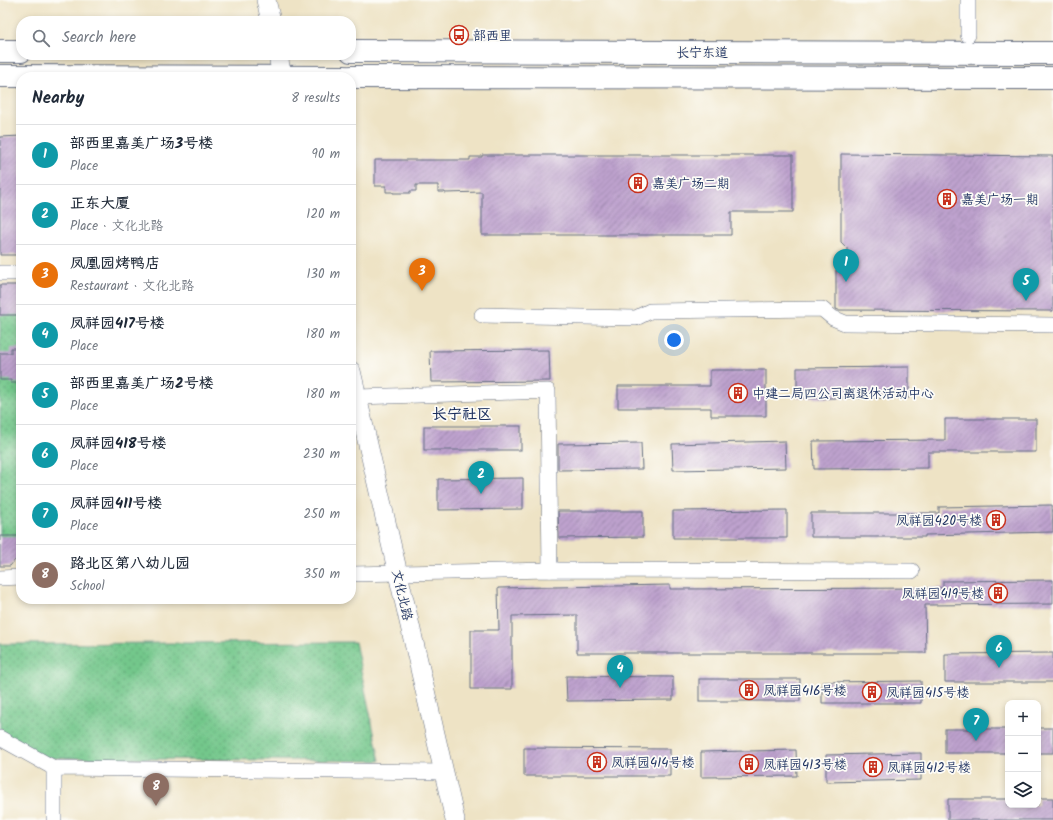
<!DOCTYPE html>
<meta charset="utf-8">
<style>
:root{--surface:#fff;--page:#f6f6f7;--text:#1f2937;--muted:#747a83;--line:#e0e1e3;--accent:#1a73e8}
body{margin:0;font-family:Kalam,"LXGW WenKai TC",sans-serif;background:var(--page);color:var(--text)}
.controls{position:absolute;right:12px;bottom:12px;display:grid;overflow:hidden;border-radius:8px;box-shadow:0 2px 6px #0003}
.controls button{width:36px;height:36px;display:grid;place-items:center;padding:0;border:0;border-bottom:1px solid var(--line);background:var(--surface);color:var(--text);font:20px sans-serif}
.you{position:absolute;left:674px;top:340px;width:14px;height:14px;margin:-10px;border:3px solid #fff;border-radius:50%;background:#1a73e8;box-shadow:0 0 0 6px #1a73e833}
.badge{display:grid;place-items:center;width:26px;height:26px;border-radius:50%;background:var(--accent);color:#fff;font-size:13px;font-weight:700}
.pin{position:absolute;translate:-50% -33px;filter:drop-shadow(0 1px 2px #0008)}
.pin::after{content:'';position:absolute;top:21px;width:14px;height:12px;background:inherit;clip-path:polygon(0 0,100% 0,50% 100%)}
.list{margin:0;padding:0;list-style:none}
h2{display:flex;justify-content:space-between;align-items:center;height:52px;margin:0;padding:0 16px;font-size:17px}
h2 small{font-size:13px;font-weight:400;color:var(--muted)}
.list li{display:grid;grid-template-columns:26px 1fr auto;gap:12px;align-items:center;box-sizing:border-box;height:60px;padding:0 16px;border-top:1px solid var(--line)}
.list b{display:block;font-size:15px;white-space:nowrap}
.list p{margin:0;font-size:13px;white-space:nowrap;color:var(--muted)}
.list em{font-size:13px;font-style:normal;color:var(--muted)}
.icon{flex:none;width:22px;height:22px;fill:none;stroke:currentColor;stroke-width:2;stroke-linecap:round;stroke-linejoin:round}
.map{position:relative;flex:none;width:1053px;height:820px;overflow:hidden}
.search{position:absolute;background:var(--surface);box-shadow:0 2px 6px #0003;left:16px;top:16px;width:340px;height:44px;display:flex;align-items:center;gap:10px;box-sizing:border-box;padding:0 14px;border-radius:16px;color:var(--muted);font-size:15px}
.panel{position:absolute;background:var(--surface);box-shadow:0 2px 6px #0003;left:16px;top:72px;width:340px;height:532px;border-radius:16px}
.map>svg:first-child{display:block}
.grass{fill:url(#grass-dots);stroke:#477b74}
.building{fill:url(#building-hatch)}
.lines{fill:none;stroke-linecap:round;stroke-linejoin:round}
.minor-casing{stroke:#656e82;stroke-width:16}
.tertiary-casing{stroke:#656e82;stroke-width:20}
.primary-casing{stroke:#656e82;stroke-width:24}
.minor{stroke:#fff;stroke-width:15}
.tertiary{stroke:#fff;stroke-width:19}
.primary{stroke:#fff;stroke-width:22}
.labels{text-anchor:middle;stroke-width:3.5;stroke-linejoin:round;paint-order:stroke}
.poi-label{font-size:13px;fill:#1b2f5e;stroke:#fdfcf7;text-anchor:start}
.street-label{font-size:13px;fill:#1b2f5e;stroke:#fdfcf7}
.quarter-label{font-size:15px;font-weight:bold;fill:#1b2f5e;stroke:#fdfcf7}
</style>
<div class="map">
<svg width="1053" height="820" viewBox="0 0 1053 820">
<defs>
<pattern id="grass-dots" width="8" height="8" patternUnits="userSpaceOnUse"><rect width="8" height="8" fill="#73c78b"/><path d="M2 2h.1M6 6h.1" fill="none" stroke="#5ea275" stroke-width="1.8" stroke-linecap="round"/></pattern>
<pattern id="building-hatch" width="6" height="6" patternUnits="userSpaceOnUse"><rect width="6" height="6" fill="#bea2ce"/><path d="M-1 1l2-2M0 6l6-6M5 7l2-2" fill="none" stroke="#9a84aa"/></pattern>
</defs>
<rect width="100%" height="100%" fill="#fdfcf7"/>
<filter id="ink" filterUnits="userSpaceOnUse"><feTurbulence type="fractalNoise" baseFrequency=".025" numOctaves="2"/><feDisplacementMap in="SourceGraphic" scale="8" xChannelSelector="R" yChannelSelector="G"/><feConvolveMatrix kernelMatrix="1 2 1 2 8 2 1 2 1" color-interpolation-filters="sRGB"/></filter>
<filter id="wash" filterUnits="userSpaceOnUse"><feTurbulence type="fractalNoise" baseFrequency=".012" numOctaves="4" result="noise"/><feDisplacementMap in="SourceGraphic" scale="16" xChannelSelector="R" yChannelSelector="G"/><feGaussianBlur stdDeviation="0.9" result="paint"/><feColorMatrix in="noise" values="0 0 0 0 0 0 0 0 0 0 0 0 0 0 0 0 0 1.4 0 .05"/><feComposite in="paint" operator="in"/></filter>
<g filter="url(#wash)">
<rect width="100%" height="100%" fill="#eee3c5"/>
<g class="grass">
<polygon points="0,296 21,296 21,538 0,537"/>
<polygon points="355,642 380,761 42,758 0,735 0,644"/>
</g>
<g id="blocks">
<g class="building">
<polygon points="21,136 21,255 0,255 0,137"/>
<polygon points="841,154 1053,156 1053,311 838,310 836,309 836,270 847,270 847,248 841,242"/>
<polygon points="482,155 793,155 793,212 731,212 731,235 482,235 482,192 445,193 445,192 438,192 438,185 416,185 416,191 410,191 410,193 393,193 393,192 386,192 386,186 375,186 375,160 470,160 470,157 482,157"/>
<rect x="0" y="285" width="21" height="30"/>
<polygon points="11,348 21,348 21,383 11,383 11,380 0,380 0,353 11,353"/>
<polygon points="549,350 550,381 431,382 430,351"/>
<polygon points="909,367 909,398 797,398 797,368"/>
<polygon points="710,370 766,370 766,416 711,416 711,408 618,408 618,386 710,386"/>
<polygon points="945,419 1036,419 1036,452 928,452 928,468 814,469 813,441 945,440"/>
<rect x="424" y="426" width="97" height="24"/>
<polygon points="785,441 786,468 673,470 672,444"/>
<polygon points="641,443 642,469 558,470 558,444"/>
<polygon points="523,478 523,509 438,510 438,479"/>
<polygon points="1052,505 1053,532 925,535 925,537 811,537 811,513 939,513 939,507"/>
<polygon points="787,510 787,538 673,538 673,511"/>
<polygon points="558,511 643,511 643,537 559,538"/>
<polygon points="0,536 21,536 21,553 10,566 0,566"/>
<polygon points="1053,580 1053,604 925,605 926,653 577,653 577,615 512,616 512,689 471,689 471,630 499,630 498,588 670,585 670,589 943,588 943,581"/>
<polygon points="1053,653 1053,682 945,682 945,654"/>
<polygon points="566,676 673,677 673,700 567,701"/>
<rect x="699" y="679" width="101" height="22"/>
<polygon points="921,681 921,703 822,703 822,682"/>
<rect x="1038" y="728" width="15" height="25"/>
<rect x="945" y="729" width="63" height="24"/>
<polygon points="524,748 670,749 670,776 524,776"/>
<polygon points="796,750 797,776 701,777 701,752"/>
<polygon points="921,753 921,780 826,782 826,755"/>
<polygon points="1038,798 1053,798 1053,820 948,820 948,799 1008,799 1008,805 1038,805"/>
</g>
</g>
</g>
<g filter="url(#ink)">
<use href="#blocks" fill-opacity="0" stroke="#656e82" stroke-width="1"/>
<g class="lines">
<g class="minor-casing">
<g id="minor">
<polyline points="968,0 968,35"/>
<polyline points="0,273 21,273"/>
<polyline points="482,315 636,318 650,311 822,309 833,318 845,323 1053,325"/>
<polyline points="357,397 548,391 550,570"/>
<polyline points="351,574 550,570 912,571"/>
<polyline points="0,578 21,577"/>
<polyline points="0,738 54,768"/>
<polyline points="54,820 54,768 444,772"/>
</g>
</g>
<g class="tertiary-casing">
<g id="tertiary">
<polyline points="266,0 271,21"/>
<polyline points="278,55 282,77"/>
<polyline points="351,371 455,820"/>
</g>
</g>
<g class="primary-casing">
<g id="primary">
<polyline points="0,51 21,51"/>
<polyline points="351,51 1053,53"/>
<polyline points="0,76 345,77"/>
<polyline points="351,77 1053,78"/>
</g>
</g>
<use href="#minor" class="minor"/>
<use href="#tertiary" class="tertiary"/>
<use href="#primary" class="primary"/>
</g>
</g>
<defs>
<g id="bus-ring" transform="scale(1)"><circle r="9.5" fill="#fdfcf7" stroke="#c8321e" stroke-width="1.5"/><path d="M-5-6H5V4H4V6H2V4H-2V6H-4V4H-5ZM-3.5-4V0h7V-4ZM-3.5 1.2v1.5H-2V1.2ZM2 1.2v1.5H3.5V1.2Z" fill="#c8321e"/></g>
<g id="building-ring" transform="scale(1)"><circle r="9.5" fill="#fdfcf7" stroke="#c8321e" stroke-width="1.5"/><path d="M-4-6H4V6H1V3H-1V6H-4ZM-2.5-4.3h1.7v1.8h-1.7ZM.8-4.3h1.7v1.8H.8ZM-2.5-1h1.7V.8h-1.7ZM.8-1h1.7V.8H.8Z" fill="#c8321e"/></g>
</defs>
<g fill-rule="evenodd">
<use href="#bus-ring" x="459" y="35"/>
<use href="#building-ring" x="638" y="183"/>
<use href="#building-ring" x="947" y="199"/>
<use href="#building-ring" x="738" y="393"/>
<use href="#building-ring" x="996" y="520"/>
<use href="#building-ring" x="998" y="593"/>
<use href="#building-ring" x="749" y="690"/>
<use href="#building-ring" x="872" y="692"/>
<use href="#building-ring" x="597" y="762"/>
<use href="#building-ring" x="749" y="764"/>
<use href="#building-ring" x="873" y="767"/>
</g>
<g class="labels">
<g class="poi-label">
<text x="473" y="40">部西里</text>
<text x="652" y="188">嘉美广场二期</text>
<text x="961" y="204">嘉美广场一期</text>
<text x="752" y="398">中建二局四公司离退休活动中心</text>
<text x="982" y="525" text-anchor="end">凤祥园420号楼</text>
<text x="984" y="598" text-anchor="end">凤祥园419号楼</text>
<text x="763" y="695">凤祥园416号楼</text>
<text x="886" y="697">凤祥园415号楼</text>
<text x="611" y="767">凤祥园414号楼</text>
<text x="763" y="769">凤祥园413号楼</text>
<text x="887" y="772">凤祥园412号楼</text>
</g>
<g class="street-label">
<text x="702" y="57">长宁东道</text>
<text transform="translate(403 595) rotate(77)" y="5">文化北路</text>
</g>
<g class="quarter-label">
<text x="462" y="419">长宁社区</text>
</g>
</g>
</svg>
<div class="controls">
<button>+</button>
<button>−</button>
<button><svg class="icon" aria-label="layers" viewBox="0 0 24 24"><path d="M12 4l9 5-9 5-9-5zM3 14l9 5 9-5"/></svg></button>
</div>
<div class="you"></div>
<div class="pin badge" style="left:846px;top:282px;background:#0f9aa8">1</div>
<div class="pin badge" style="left:481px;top:494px;background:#0f9aa8">2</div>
<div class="pin badge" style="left:422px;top:291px;background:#e8710a">3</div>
<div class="pin badge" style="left:620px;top:688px;background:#0f9aa8">4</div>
<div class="pin badge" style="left:1026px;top:301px;background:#0f9aa8">5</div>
<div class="pin badge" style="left:999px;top:668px;background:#0f9aa8">6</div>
<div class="pin badge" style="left:976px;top:741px;background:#0f9aa8">7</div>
<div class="pin badge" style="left:156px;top:806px;background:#8d6e63">8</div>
<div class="search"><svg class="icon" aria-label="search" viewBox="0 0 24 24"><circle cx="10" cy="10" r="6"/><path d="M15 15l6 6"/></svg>Search here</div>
<section class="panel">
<h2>Nearby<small>8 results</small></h2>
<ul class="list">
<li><span class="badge" style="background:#0f9aa8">1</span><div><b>部西里嘉美广场3号楼</b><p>Place</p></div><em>90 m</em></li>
<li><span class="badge" style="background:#0f9aa8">2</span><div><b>正东大厦</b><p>Place · 文化北路</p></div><em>120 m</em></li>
<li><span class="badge" style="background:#e8710a">3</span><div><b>凤凰园烤鸭店</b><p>Restaurant · 文化北路</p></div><em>130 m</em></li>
<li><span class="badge" style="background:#0f9aa8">4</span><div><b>凤祥园417号楼</b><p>Place</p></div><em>180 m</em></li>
<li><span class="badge" style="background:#0f9aa8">5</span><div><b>部西里嘉美广场2号楼</b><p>Place</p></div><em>180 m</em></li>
<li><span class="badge" style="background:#0f9aa8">6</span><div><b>凤祥园418号楼</b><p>Place</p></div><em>230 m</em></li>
<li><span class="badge" style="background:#0f9aa8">7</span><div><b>凤祥园411号楼</b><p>Place</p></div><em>250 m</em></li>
<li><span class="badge" style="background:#8d6e63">8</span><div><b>路北区第八幼儿园</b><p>School</p></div><em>350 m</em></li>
</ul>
</section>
</div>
